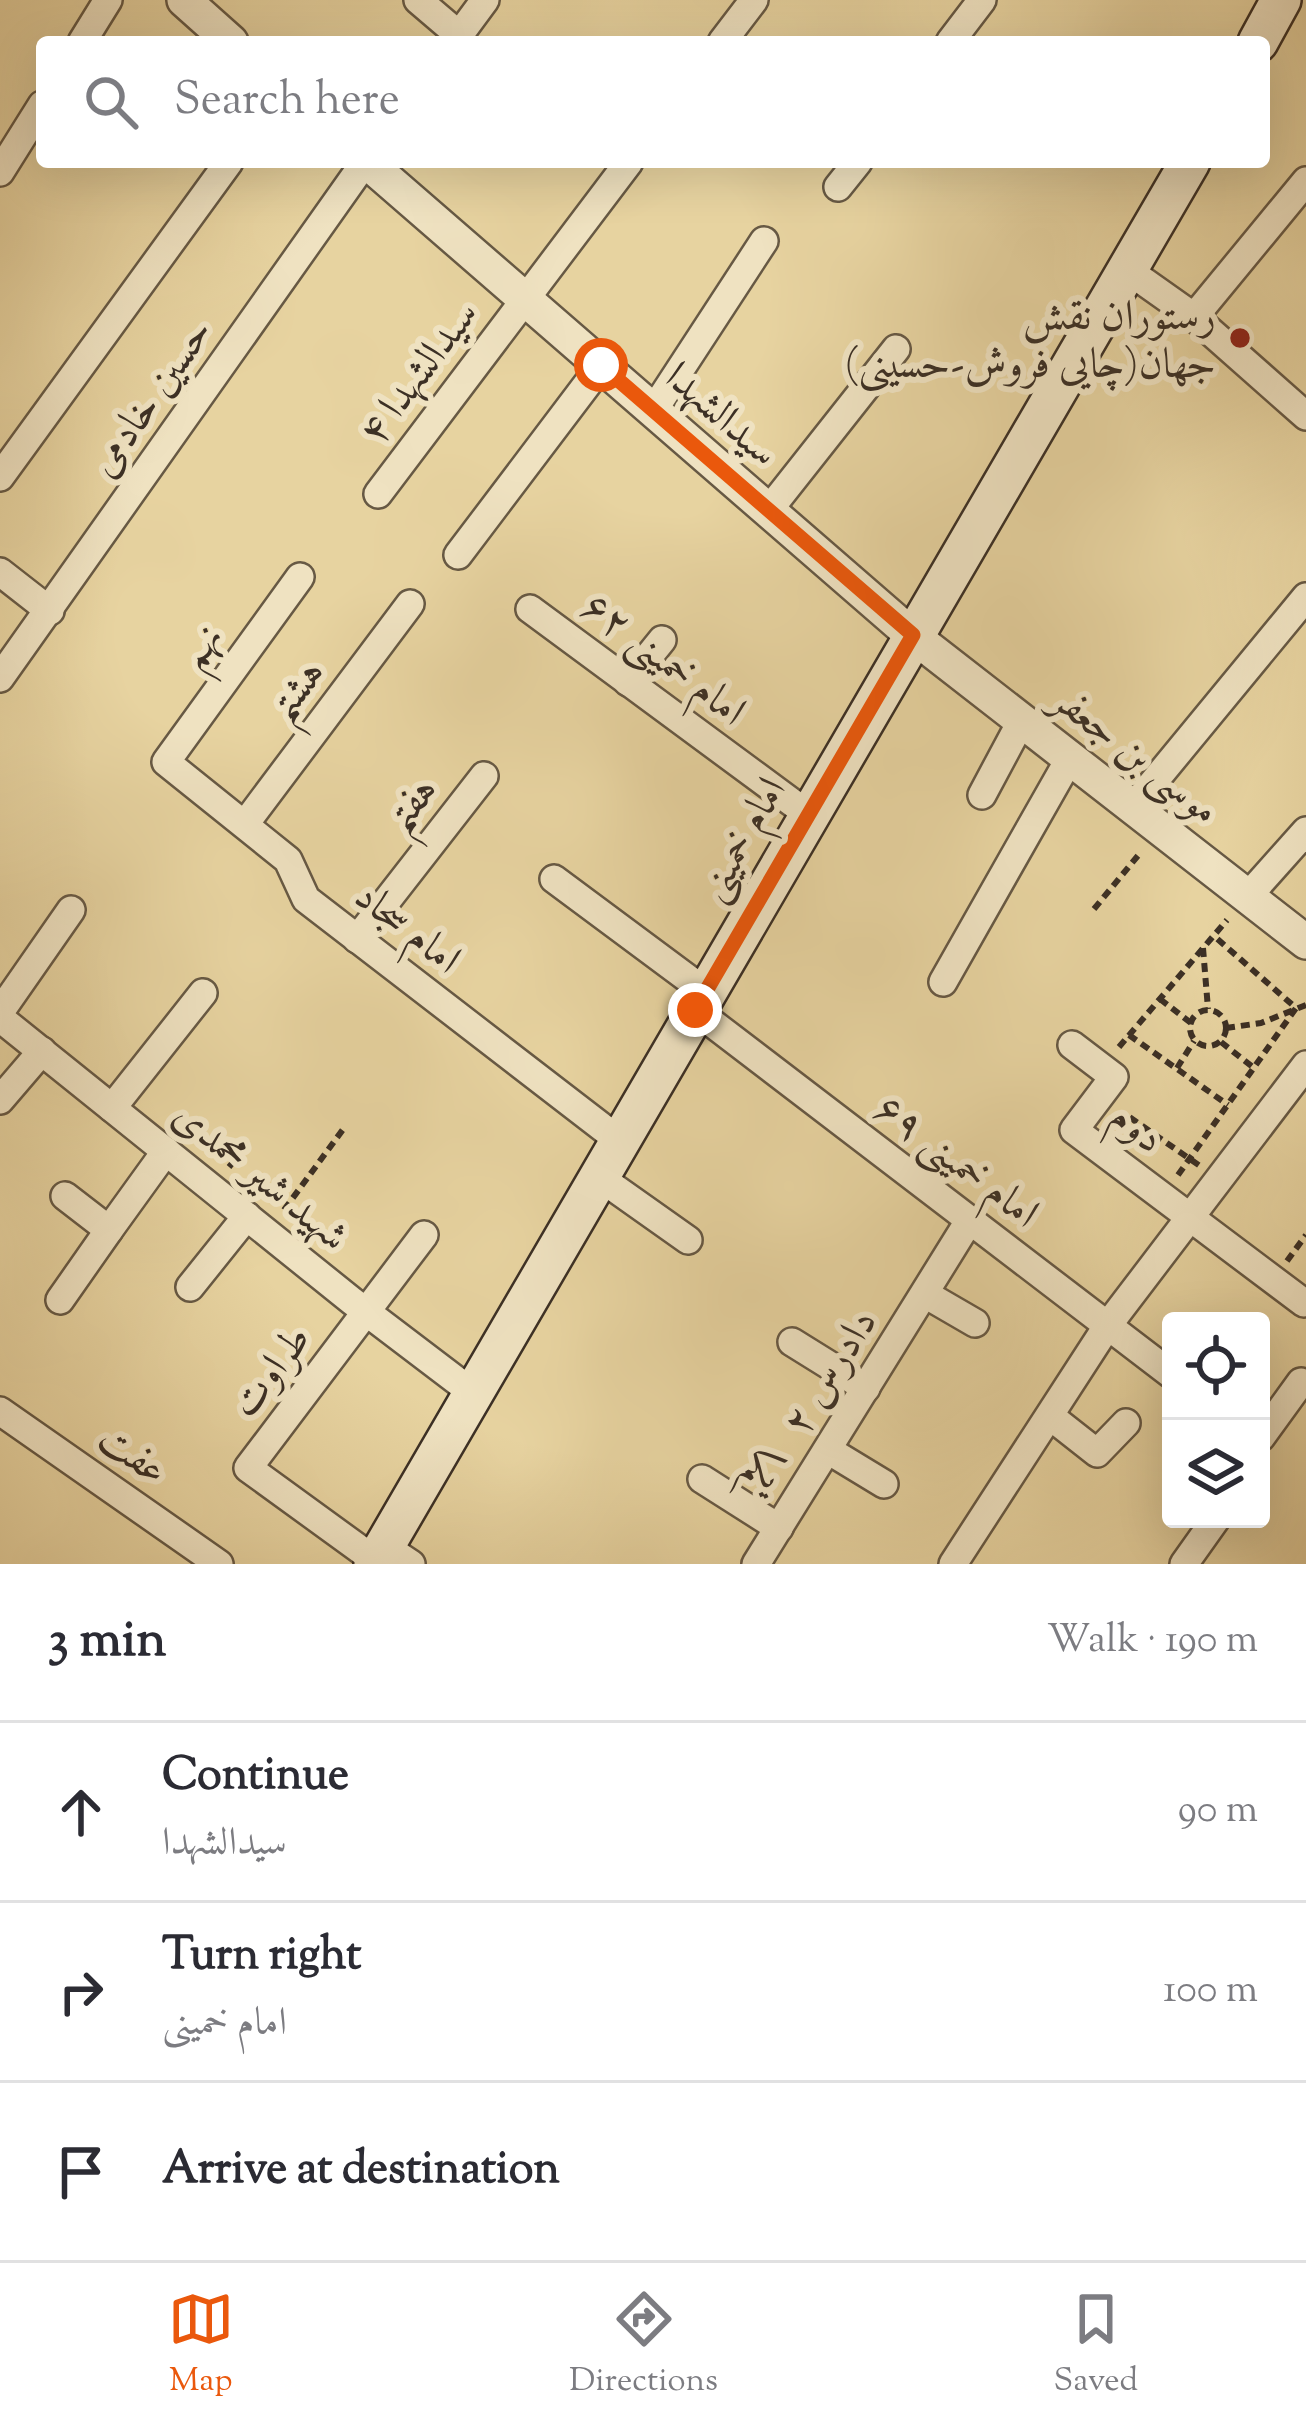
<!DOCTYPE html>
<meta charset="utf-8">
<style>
:root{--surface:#fff;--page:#f2f2f3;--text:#2b2b33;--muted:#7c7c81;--line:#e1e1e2;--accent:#ea580c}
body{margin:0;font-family:"Sorts Mill Goudy",Amiri,serif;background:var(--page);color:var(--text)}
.controls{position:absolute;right:36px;bottom:36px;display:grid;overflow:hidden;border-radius:12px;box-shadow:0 12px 48px #0002}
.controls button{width:108px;height:108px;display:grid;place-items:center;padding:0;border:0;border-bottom:3px solid var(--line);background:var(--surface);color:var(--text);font:60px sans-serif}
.stop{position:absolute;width:36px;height:36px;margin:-27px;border:9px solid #ea580c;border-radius:50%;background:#fff}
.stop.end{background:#ea580c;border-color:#fff;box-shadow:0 3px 12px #0008}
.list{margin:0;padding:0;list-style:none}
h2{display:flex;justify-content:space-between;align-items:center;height:156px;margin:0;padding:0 48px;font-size:51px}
h2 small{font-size:39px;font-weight:400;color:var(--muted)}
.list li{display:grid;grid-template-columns:78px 1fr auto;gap:36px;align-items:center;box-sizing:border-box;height:180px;padding:0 48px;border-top:3px solid var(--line)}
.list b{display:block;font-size:45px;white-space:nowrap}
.list p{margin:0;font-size:39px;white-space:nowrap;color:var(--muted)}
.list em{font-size:39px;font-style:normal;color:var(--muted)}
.icon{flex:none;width:66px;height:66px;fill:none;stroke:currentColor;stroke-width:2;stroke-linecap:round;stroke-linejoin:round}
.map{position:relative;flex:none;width:1306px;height:1564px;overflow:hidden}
.search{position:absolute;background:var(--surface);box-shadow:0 12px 48px #0002;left:36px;right:36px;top:36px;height:132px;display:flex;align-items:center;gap:30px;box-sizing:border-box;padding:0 42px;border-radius:12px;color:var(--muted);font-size:45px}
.sheet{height:696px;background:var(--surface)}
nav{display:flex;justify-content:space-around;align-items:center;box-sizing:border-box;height:168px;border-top:3px solid var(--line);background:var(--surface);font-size:33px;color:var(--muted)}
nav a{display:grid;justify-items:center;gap:6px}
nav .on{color:var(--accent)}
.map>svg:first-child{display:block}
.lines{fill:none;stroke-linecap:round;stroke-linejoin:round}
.minor-casing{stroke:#675944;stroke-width:32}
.tertiary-casing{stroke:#675944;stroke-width:38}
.secondary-casing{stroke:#3c3025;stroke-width:44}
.path{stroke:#3c3025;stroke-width:6;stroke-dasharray:9 6;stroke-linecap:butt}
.minor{stroke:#efe2c1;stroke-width:27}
.tertiary{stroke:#efe2c1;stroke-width:33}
.secondary{stroke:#efe2c1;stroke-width:39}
.route{stroke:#ea580c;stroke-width:15}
.poi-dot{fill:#8f2418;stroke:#efe2c1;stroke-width:4.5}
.labels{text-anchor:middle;stroke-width:12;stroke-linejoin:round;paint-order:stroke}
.poi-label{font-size:42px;fill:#3c3025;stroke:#efe2c1;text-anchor:end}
.street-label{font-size:42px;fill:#3c3025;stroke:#efe2c1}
</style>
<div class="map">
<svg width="1306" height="1564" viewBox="0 0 1306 1564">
<rect width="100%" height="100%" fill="#e7d3a0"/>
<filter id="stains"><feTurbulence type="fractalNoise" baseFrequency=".00167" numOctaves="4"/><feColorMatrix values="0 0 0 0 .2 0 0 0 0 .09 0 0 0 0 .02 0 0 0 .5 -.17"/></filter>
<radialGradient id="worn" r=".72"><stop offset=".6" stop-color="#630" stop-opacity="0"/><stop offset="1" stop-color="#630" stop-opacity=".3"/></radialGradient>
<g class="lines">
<g class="minor-casing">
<g id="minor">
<polyline points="418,0 459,35"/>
<polyline points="82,42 108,0"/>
<polyline points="454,42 485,0"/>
<polyline points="722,42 754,0"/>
<polyline points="950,42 982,0"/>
<polyline points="0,172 42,105"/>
<polyline points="838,187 858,162"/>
<polyline points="1129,271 1194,317 1306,181"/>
<polyline points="1194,317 1306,416"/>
<polyline points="653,411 764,241"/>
<polyline points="0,477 229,162"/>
<polyline points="378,494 629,162"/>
<polyline points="768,511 896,349"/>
<polyline points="458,555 601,366"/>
<polyline points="0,572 50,611"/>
<polyline points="300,577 166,762 288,860 306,899 620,1141"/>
<polyline points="530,609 809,815"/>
<polyline points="0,678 365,162"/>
<polyline points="628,682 662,640"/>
<polyline points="982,795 1022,720"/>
<polyline points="1133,807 1306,597"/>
<polyline points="245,824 410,604"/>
<polyline points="554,879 706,992"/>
<polyline points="1248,896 1306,831"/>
<polyline points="357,939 484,776"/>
<polyline points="943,982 1070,758"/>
<polyline points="695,1010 1171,1374"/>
<polyline points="0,1012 71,910"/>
<polyline points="0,1018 352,1301 473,1393"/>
<polyline points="1072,1045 1114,1077 1074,1130 1304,1303"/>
<polyline points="0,1100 42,1051"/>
<polyline points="112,1108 203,993"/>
<polyline points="599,1177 688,1240"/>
<polyline points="65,1196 109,1230 166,1151"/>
<polyline points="190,1287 247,1216"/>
<polyline points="925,1294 975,1323"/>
<polyline points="60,1300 109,1230"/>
<polyline points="792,1342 866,1388"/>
<polyline points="0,1411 219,1564"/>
<polyline points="1050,1416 1097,1453 1126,1423"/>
<polyline points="1261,1437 1301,1382"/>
<polyline points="828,1450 884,1484"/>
<polyline points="702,1479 779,1528"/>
<polyline points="384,1546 411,1564"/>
<polyline points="376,1561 248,1468 424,1235"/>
<polyline points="756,1564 969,1221"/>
<polyline points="953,1564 1108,1325 1306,1065"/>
<polyline points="1184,1564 1216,1519"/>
</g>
</g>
<g class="tertiary-casing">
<g id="tertiary">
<polyline points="184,0 231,42"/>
<polyline points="367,162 913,636 1306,942"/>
</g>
</g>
<g class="secondary-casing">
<g id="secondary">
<polyline points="1258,42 1281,0"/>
<polyline points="374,1564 1190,162"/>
</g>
</g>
<g class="path">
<polyline points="1094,909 1141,852"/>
<polyline points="1203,948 1208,1009"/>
<polyline points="1160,999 1191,1023"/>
<circle cx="1208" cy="1028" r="18"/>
<polyline points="1226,1028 1261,1023 1306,1005"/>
<polyline points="1129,1035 1228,1105"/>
<polyline points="1221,1042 1254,1068"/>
<polyline points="1119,1047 1227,920"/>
<polyline points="1177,1068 1194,1041"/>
<polyline points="1119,1121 1125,1114 1200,1166"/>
<polyline points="229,1167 248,1144"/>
<polyline points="1178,1175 1296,1008 1214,936"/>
<polyline points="284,1210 344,1128"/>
<polyline points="1287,1261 1306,1235"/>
</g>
<use href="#minor" class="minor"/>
<use href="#tertiary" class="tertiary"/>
<use href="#secondary" class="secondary"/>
</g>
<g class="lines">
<polyline class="route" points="601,365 913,635 695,1010"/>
</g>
<circle class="poi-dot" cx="1240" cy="338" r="12"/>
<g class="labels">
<g class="poi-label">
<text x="1216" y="329">رستوران نقش<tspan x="1216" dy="48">جهان(چایی فروش-حسینی)</tspan></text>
</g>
<g class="street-label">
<text transform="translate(417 371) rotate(-53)" y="15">سیدالشهدا ۴</text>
<text transform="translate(149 396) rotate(-55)" y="15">حسین خادمی</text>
<text transform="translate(723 413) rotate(41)" y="15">سیدالشهدا</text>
<text transform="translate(199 645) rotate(-54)" y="15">نهم</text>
<text transform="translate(665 657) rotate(37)" y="15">امام خمینی ۶۲</text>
<text transform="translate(294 689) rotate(-53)" y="15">هشتم</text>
<text transform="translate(1137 753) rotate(38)" y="15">موسی بن جعفر</text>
<text transform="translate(409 803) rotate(-52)" y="15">هفتم</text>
<text transform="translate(740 838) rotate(-60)" y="15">امام خمینی</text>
<text transform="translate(409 926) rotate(38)" y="15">امام سجاد</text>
<text transform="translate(1138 1126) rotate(37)" y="15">دوم</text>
<text transform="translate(958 1159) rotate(37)" y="15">امام خمینی ۶۹</text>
<text transform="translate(262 1174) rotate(39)" y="15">شهید شیر محمدی</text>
<text transform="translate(269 1370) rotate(-53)" y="15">طراوت</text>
<text transform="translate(828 1371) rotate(-58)" y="15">دادرس ۲</text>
<text transform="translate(134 1453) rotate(35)" y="15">عفت</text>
<text transform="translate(763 1468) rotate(33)" y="15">یکم</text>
</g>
</g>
<rect width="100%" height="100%" filter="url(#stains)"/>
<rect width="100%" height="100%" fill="url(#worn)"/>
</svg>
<div class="controls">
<button><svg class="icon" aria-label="locate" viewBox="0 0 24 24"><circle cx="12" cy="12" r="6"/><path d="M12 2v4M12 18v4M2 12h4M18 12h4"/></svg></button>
<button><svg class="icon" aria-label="layers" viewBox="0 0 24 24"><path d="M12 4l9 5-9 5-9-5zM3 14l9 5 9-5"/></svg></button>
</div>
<div class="stop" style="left:601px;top:365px"></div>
<div class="stop end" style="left:695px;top:1010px"></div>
<div class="search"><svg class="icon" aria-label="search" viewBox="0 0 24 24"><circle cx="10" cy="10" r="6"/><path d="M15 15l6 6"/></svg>Search here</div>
</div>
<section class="sheet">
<h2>3 min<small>Walk · 190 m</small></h2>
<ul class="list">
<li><svg class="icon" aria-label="ahead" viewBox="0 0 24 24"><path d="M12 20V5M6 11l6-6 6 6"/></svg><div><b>Continue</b><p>سیدالشهدا</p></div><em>90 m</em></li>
<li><svg class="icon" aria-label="right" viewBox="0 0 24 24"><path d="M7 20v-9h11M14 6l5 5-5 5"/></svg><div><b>Turn right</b><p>امام خمینی</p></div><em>100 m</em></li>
<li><svg class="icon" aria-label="arrive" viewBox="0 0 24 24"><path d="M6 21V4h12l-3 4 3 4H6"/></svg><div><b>Arrive at destination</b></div></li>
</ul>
</section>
<nav>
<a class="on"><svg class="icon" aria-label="map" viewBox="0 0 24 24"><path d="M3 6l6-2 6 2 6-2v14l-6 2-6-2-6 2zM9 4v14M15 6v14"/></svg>Map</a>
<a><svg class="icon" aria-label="directions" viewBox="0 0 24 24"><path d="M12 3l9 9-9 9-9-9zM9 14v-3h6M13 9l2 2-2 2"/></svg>Directions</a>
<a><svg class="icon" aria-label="saved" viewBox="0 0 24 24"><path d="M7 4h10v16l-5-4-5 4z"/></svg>Saved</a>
</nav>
